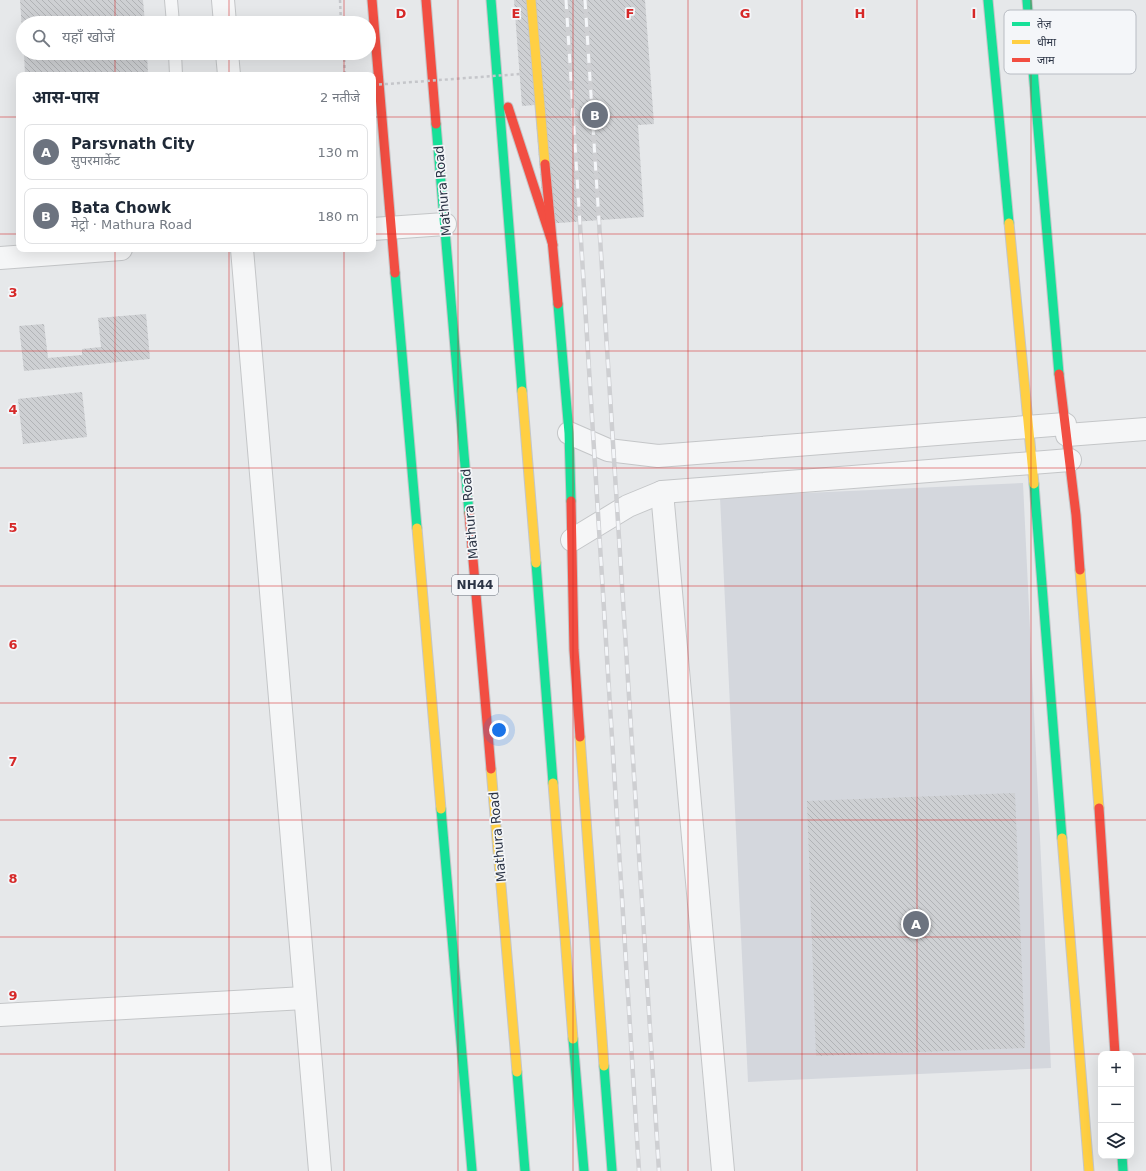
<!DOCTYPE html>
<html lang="hi">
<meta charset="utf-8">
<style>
:root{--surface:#fff;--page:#f6f6f7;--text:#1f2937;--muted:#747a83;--line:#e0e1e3;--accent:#6c737f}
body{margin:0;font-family:"DejaVu Sans","Noto Sans Devanagari",sans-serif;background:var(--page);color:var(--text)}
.controls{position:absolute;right:12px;bottom:12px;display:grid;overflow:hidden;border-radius:8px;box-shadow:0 4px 16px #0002}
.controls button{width:36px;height:36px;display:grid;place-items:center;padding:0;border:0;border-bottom:1px solid var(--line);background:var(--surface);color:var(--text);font:20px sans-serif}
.you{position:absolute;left:499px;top:730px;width:14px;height:14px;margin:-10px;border:3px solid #fff;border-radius:50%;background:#1a73e8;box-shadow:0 0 0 6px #1a73e833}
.badge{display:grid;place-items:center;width:26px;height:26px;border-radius:50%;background:var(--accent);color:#fff;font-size:13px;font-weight:700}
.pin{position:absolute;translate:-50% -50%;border:2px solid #fff;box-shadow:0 1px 4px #0006}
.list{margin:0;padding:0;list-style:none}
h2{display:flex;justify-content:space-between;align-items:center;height:52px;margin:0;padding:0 16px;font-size:17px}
h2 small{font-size:13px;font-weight:400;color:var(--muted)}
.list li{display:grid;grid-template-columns:26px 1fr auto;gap:12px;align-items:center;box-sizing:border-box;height:56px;margin:0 8px 8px;padding:0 8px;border:1px solid var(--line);border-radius:8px}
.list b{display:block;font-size:15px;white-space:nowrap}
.list p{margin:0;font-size:13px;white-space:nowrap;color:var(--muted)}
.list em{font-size:13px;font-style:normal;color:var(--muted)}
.icon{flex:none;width:22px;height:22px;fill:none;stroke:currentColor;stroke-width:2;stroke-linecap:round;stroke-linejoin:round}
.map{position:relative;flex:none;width:1146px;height:1171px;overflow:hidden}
.search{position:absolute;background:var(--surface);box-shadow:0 4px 16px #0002;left:16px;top:16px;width:360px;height:44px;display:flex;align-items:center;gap:10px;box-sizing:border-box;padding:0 14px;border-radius:22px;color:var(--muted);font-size:15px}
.panel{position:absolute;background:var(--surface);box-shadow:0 4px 16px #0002;left:16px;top:72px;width:360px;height:180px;border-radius:8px}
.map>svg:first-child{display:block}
.built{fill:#d4d7dd}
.building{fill:url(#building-back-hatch)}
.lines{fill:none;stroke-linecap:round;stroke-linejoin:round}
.lane-casing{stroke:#c4c6c8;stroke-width:14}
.street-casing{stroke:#c4c6c8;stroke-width:24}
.fast-casing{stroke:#c4c6c8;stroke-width:11}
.slow-casing{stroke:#c4c6c8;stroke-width:11}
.jam-casing{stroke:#c4c6c8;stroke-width:11}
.path{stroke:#c5c6ca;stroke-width:2.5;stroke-dasharray:3 3;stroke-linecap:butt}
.lane{stroke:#f5f6f7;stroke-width:12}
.street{stroke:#f5f6f7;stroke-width:22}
.fast{stroke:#16e098;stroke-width:9}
.slow{stroke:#ffcf43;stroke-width:9}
.jam{stroke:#f24e42;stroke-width:9}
.rail-casing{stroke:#cecfd2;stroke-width:4.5}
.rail{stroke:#f4f6f9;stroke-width:3;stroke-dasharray:9;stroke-linecap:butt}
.path-bridge{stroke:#c5c6ca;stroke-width:2.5;stroke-dasharray:3 3;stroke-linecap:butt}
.grid{fill:none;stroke:#d62828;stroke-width:1;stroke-opacity:0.55}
.labels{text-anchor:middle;stroke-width:3.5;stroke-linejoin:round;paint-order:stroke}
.shield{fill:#f4f6f9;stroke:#676e7b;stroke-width:1}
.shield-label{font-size:12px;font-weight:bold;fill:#2b3445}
.street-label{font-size:13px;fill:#2b3445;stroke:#f4f6f9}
.key{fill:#f4f6f9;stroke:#b8bcc3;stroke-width:1}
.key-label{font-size:11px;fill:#2b3445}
.grid-label{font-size:13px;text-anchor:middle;font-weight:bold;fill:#d62828;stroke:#f4f6f9;stroke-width:3.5;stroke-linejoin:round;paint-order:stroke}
</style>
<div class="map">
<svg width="1146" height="1171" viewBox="0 0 1146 1171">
<defs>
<pattern id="building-back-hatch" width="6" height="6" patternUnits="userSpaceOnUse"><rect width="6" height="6" fill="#ced0d3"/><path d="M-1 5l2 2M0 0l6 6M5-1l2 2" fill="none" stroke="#b1b3b6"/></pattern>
</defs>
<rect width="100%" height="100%" fill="#e6e8ea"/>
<polygon class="built" points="1023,483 1051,1068 748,1082 720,497"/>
<g class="building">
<polygon points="20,0 143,0 145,23 23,23 22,30"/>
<polygon points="514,0 645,0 654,124 638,125 644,217 544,224 535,105 522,106"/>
<polygon points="24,53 147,53 148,75 25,75"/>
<polygon points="146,314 150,359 24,371 19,326 44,324 48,358 82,355 82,349 101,347 98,318"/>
<polygon points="82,392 87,437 23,444 18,399"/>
<polygon points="1015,793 1025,1048 816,1056 807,801"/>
</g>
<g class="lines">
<g class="lane-casing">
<g id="lane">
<polyline points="171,0 173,23"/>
<polyline points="175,53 176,75"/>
</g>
</g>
<g class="street-casing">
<g id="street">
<polyline points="223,0 225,23"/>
<polyline points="227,53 229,75"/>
<polyline points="373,229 445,224"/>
<polyline points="242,249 320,1171"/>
<polyline points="0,258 121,249"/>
<polyline points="569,433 608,450 658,456 1065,424"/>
<polyline points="1067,435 1146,429"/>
<polyline points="662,492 723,1171"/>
<polyline points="572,540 628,506 662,492 1070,460"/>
<polyline points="0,1015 305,998"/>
</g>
</g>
<g class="fast-casing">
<g id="fast">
<polyline points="491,0 522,391"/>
<polyline points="988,0 1009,223"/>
<polyline points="1027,0 1059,374"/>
<polyline points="436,124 469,513"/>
<polyline points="395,273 417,528"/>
<polyline points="558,304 569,433 571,501"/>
<polyline points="1034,484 1062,838"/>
<polyline points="536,563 553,783"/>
<polyline points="441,809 472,1171"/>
<polyline points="573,1039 584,1171"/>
<polyline points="604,1066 612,1171"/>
<polyline points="517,1072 525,1171"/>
<polyline points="1122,1156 1123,1171"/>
</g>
</g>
<g class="slow-casing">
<g id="slow">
<polyline points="531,0 545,164"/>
<polyline points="1009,223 1034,484"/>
<polyline points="522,391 536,563"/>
<polyline points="417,528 441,809"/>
<polyline points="1080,570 1099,808"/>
<polyline points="580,737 604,1066"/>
<polyline points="491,769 517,1072"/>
<polyline points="553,783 573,1039"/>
<polyline points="1062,838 1089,1171"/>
</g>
</g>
<g class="jam-casing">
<g id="jam">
<polyline points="372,0 395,273"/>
<polyline points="426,0 436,124"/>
<polyline points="508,107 553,245"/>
<polyline points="545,164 558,304"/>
<polyline points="1059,374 1076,515 1080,570"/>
<polyline points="571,501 574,650 580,737"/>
<polyline points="469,513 491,769"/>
<polyline points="1099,808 1115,1054"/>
</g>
</g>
<g class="path">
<polyline points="340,0 341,23"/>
<polyline points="344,53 345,75"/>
</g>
<use href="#lane" class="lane"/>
<use href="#street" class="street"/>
<use href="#fast" class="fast"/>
<use href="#slow" class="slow"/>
<use href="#jam" class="jam"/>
<g class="rail-casing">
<g id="rail">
<polyline points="566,0 639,1171"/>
<polyline points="585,0 659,1171"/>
</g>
</g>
<use href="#rail" class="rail"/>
<polyline class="path-bridge" points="373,85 520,74"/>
</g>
<path class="grid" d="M115,0V23M229,0V23M344,0V23M458,0V1171M573,0V1171M688,0V1171M802,0V1171M917,0V1171M1031,0V1171M115,53V75M229,53V75M344,53V75M0,117H19M373,117H1146M0,234H19M373,234H1146M115,249V1171M229,249V1171M344,249V1171M0,351H1146M0,468H1146M0,586H1146M0,703H1146M0,820H1146M0,937H1146M0,1054H1146"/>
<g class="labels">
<rect class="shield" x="452" y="575" width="46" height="20" rx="3"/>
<g class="shield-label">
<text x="475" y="589">NH44</text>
</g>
<g class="street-label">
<text transform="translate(442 191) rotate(-95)" y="5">Mathura Road</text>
<text transform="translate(469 514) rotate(-95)" y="5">Mathura Road</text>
<text transform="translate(497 837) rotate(-95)" y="5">Mathura Road</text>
</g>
</g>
<rect x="1004" y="10" width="132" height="64" rx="6" class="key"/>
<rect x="1012" y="22" width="18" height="4" fill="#16e098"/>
<rect x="1012" y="40" width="18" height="4" fill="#ffcf43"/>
<rect x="1012" y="58" width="18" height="4" fill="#f24e42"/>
<g class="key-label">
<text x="1037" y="28">तेज़</text>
<text x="1037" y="46">धीमा</text>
<text x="1037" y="64">जाम</text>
</g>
<g class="grid-label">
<text x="401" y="18">D</text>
<text x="516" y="18">E</text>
<text x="630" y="18">F</text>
<text x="745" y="18">G</text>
<text x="860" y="18">H</text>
<text x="974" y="18">I</text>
<text x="13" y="297">3</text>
<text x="13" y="414">4</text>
<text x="13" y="532">5</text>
<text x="13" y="649">6</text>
<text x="13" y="766">7</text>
<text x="13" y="883">8</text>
<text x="13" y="1000">9</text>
</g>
</svg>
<div class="controls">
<button>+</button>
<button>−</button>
<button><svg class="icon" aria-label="layers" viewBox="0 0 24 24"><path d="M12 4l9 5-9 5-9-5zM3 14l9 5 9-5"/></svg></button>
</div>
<div class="you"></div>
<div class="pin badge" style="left:916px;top:924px">A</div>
<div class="pin badge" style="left:595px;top:115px">B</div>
<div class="search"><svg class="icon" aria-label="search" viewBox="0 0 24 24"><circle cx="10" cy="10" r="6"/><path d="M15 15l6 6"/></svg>यहाँ खोजें</div>
<section class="panel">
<h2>आस-पास<small>2 नतीजे</small></h2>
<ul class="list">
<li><span class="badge">A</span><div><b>Parsvnath City</b><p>सुपरमार्केट</p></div><em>130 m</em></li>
<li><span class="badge">B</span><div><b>Bata Chowk</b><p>मेट्रो · Mathura Road</p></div><em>180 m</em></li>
</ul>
</section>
</div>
